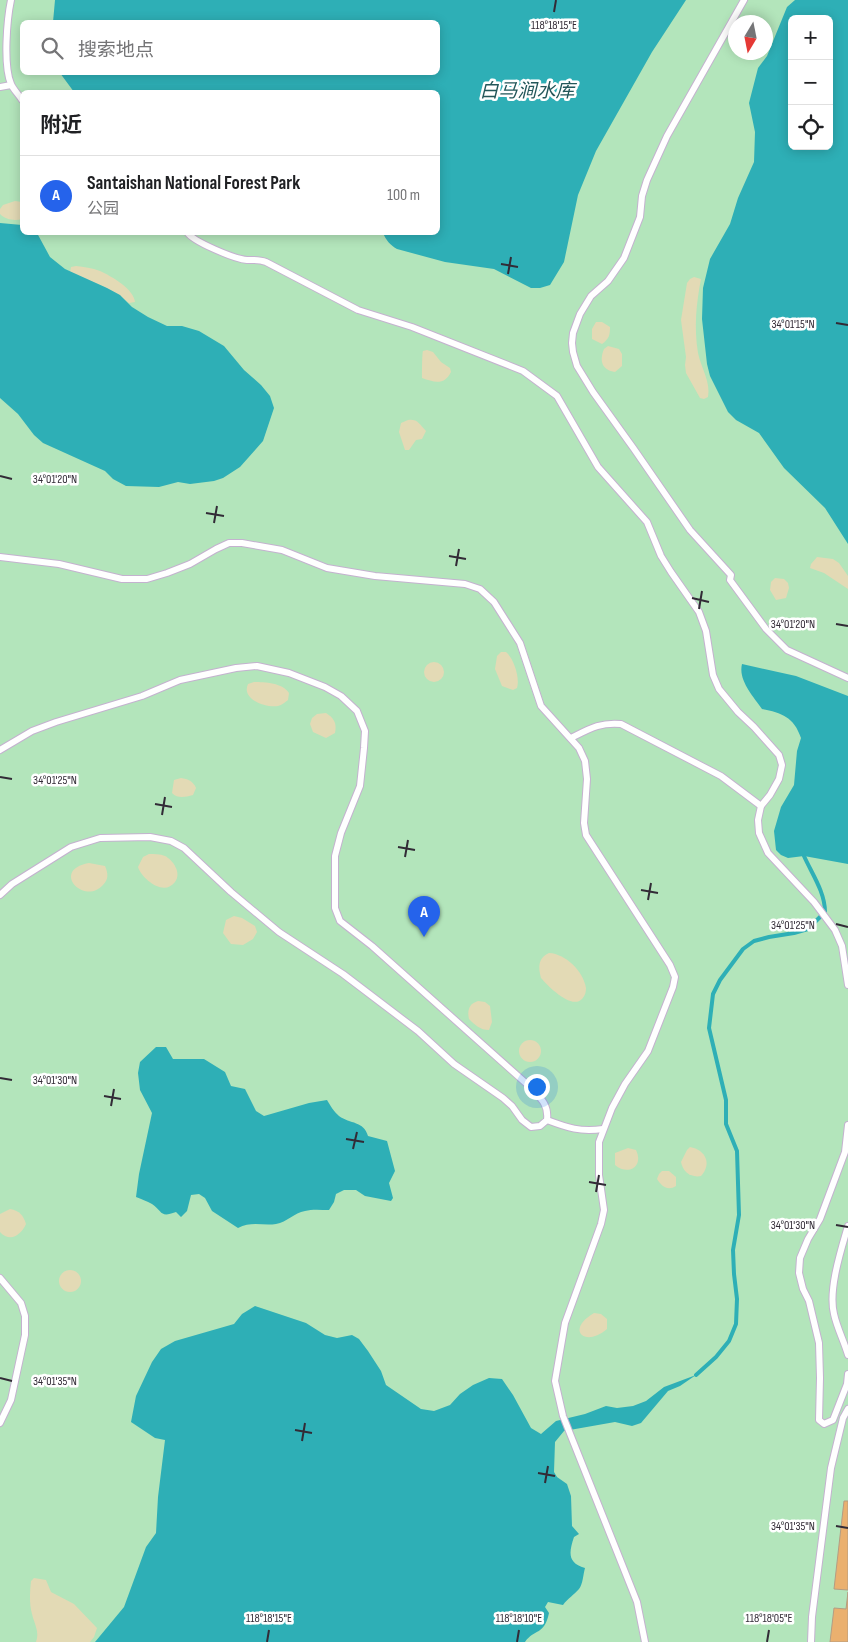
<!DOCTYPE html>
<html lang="zh">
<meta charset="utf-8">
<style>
:root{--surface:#fff;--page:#f6f6f6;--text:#202124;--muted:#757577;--line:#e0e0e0;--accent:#2563eb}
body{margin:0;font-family:"Sofia Sans Condensed","Noto Sans SC",sans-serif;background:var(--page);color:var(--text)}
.controls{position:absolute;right:15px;top:15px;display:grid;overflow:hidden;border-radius:8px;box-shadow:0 2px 12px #0003}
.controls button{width:45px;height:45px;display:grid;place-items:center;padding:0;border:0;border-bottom:1px solid var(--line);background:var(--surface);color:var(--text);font:25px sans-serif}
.compass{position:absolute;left:728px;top:15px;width:45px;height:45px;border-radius:50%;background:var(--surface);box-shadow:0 2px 12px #0003;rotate:190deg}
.you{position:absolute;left:536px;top:1086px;width:18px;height:18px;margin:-12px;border:4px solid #fff;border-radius:50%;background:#1a73e8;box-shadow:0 0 0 8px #1a73e833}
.badge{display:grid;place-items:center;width:32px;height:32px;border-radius:50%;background:var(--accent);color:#fff;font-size:16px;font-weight:700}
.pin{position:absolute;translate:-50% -41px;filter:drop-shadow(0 1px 2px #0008)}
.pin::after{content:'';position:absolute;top:26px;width:18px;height:15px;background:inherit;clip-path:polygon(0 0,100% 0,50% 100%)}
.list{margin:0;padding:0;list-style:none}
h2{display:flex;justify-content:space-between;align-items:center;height:65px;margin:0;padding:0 20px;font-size:21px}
h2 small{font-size:16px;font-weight:400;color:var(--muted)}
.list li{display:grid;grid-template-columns:32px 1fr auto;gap:15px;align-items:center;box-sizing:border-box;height:80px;padding:0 20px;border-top:1px solid var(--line)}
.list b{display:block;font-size:19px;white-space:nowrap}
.list p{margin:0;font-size:16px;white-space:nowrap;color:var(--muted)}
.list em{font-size:16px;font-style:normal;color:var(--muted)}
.icon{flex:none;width:28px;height:28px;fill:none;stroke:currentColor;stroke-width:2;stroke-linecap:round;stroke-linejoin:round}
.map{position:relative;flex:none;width:848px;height:1642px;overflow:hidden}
.search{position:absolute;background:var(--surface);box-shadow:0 2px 12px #0003;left:20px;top:20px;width:420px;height:55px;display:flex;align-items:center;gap:12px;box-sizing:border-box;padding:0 18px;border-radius:8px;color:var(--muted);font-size:19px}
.panel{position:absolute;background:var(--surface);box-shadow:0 2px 12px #0003;left:20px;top:90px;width:420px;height:145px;border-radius:8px}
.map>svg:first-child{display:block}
.green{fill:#b3e5bb;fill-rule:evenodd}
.sand{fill:#e3dab5}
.water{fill:#2eafb6;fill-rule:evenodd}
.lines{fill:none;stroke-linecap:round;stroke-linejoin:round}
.stream{stroke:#2eafb6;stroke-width:4}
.building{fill:#eab06f;stroke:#b49c83}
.service-casing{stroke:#c4b2cf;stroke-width:8}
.service{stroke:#fff;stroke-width:6}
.ticks{fill:none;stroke:#322b36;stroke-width:2}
.labels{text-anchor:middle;stroke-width:5;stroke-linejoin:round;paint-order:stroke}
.water-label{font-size:19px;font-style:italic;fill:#23575a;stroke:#fff}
.ticks-label{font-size:12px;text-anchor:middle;fill:#322b36;stroke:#fff;stroke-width:5;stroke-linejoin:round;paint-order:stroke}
</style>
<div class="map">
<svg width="848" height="1642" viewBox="0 0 848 1642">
<rect width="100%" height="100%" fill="#eedbf9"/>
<path class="green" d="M0,0H848V1642H0ZM792,19H829V146H792ZM22,22H438V72H22ZM736,22H766V52H736ZM22,92H438V232H22Z"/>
<g class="sand">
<path d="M15,201L22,202V219C15,221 6,220 0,214V209L3,205Z"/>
<path d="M76,266C84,267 92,268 100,271C111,276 134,289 135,302L129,303C111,287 91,282 70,272L71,267Z"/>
<path d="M694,277L701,279C696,305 694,327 698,353C701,368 711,382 708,397L704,399L700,398L686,373L685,365L686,357L681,320L687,283L690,279Z"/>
<path d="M596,322H602L610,327C610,335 609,339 602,344L592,339V329Z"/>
<path d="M608,346L619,349L622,354V366L615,372C602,370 599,361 604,349Z"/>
<path d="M427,350L433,352L441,362L450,368L451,372C444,386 434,382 422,378C422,375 422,353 423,351Z"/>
<path d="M408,420C418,419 419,424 426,431L422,439L416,440L409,450H405L399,432L401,423Z"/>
<polygon points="817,557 833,559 839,563 848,576 848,589 824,573 810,568 811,564"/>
<polygon points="775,578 784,579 788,583 789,588 786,598 776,600 770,590 771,582"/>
<path d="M501,652H506C514,659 520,678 517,688L513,690L502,686L495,669L497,656Z"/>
<circle cx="434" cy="672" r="10"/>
<path d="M254,682C265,682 283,683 289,693L288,700C285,702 282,705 278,706C265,708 241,699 248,684Z"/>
<path d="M326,713C334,718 337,723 335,733L326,738L313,732L310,724L312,718L317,714Z"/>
<path d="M181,778C188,779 193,781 196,788L193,795C185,797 178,799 172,793L174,780Z"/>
<path d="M149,854C154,854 160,854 165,856C173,860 182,873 175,882C164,897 142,879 138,867L143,857Z"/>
<path d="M89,863L105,866C108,873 109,879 103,885C84,906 50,870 89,863Z"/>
<polygon points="234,916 242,918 255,926 257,932 253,939 243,945 231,944 223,933 226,920"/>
<path d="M549,953C566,954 583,971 586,988C586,992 585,996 582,999C571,1010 548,986 541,978C538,967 538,958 549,953Z"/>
<path d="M478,1001L485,1002L490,1006L492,1022L489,1030C480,1030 475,1025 469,1019C467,1010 469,1004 478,1001Z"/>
<circle cx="530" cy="1051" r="11"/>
<path d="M690,1147C706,1150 712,1164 701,1176C691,1178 683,1172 681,1162L687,1150Z"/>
<path d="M628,1148L636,1150C644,1167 628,1176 615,1165V1153Z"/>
<path d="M662,1171H669L676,1177V1186C668,1191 662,1187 657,1179L659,1174Z"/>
<path d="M10,1209C20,1211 23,1215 26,1224C21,1235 10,1243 0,1232V1214Z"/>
<circle cx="70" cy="1281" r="11"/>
<path d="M594,1313L601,1314L607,1319V1329C585,1348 565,1330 594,1313Z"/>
<path d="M34,1578L46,1580L51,1592L74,1604L97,1628L94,1637L90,1642H36C40,1632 34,1623 32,1614C29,1603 30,1591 31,1581Z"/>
</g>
<g class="water">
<path d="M55,0H686L652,52L596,151L578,195L564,262L550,285L540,288H531L494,269L445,262L397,249C390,245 386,240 383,233L438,232V92H74L60,73L438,72V22H53Z"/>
<path d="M795,0H848V544L825,508L784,468L759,433L736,420L728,412L710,376L707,364L702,319L703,288L710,259L730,224L738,198L754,162L755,132L749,103L758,68L767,56L787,7ZM792,19H829V146H792Z"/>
<polygon points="0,223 22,225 22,232 37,233 50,257 65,269 107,288 120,295 132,307 148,317 167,326 182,326 199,331 224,346 244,370 261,385 270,396 274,408 263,441 240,467 223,478 214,481 190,484 178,482 159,487 126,486 113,479 105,471 43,443 34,435 18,414 0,398"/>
<path d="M742,664L796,676L848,696V864L804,856L788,858L781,855L776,850L774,831L781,807L794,785L797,751L801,738C794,717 782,713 762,709C753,696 738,680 742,664Z"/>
<path d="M156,1047H166L173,1059H204L225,1072L231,1086L245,1089L256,1111L264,1116L309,1103L327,1100C330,1105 334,1112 339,1116C350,1124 364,1121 368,1136L387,1141L395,1171L389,1183L393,1198L391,1201L365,1196L356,1190H344L336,1194L334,1202L329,1210C321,1210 312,1209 305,1211C294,1213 287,1222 276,1224C263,1226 251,1221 238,1228L212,1211L205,1198L199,1194L191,1195L187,1211L181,1217L176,1212C160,1218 163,1212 152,1204C147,1201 141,1199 136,1197L139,1174L152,1113L140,1090L138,1073L140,1062Z"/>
<path d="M255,1306L306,1323L325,1335L337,1338L352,1335L359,1339L368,1351L381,1371L386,1385L421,1409L434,1411L450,1405L460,1394L473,1385L489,1378L502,1379L513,1395L531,1428L541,1434L556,1421L585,1414L606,1406L617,1408L633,1406L646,1401L664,1387L696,1375L680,1386L668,1391L641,1423L632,1426L615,1422L564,1431L555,1442L554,1472L557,1477L567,1484L571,1496L572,1526L579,1534L574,1537C569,1552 567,1563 585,1568C583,1575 583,1584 579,1589C574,1595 568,1598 563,1605L548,1602L545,1607L549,1613C544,1636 535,1628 525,1642H95L124,1607L146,1547L156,1533L158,1497L165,1440L155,1438L131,1422L136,1396L152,1362L161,1349L175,1341L234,1324L242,1314Z"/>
</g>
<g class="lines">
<path class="stream" d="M696,1375L716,1357L729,1341L736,1324L737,1299L734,1274L733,1250L739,1215L737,1151L726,1124V1100L709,1028L713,994L720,980L743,949L754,941L769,937L794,933L808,929L825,912C825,892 812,874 804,856"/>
</g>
<g class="building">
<polygon points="844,1501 848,1501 848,1590 834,1589"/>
<polygon points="848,1592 848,1642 830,1642 834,1608 846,1609"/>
</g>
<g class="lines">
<g class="service-casing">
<g id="service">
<path d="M11,0C7,19 3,65 11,84C13,89 19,95 22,100"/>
<polyline points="744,0 667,136 647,180 642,196 640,217 624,258 608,281 591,296 580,314 573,333 572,343 573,352 577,366 593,392 634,449 690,530 731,575 730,580 766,629 787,650 848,678"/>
<polyline points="0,87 11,85"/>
<path d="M187,232C193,242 235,259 247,260C254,260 259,259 266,262L358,310L412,327L523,371L557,396L598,467L647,522L661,556L671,572L699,612L706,631L713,675L719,689L738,712L754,727L779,755L782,765L779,779L770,795L761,806L758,820L759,833L768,853L814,902L835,930L842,946L848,985"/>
<polyline points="0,557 59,564 122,579 147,579 167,573 190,564 216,549 229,543 242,543 282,550 327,568 375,576 465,584 480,589 494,602 520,643 541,706 579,748 585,761 587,779 584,823 586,835 670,965 675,977 673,987 648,1051 625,1084 612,1108 599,1142 599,1175 604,1210 601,1224 565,1323 555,1381 563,1416 637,1602 645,1642"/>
<path d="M571,738C589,729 600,722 621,724L721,776L761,806"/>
<path d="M0,750L32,731L56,722L142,696L180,680L236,668L257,666L289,673L325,687L341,696L357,711L365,731L364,748L360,786L341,833L335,856V908L340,921L372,946L528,1085C539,1097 549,1103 547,1120L540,1126L531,1127L522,1120L512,1106L503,1098L454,1064L418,1031L343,974L279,932L231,892L184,848L171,841L150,837L100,838L71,847L12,884L0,895"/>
<path d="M547,1120C568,1128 580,1132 603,1129"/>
<polyline points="848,1125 845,1152 820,1219 808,1239 800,1258 799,1273 803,1289 809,1301 819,1343 820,1378 819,1420 824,1424 833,1420 847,1384 848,1374"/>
<path d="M848,1226C841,1250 828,1290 834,1314C837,1328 844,1341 848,1355"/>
<polyline points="0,1278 21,1303 25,1316 25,1335 11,1400 0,1423"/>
<polyline points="811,1642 812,1617 831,1468 843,1418 848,1409"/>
</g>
</g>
<use href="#service" class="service"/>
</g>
<path class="ticks" d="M554,12L556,0M501,264L518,267M508,274L511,257M836,323L848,325M0,476L12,479M206,513L224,516M214,523L217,506M449,556L466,559M456,566L459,549M692,598L709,602M699,609L702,591M836,624L848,626M0,777L12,779M155,804L172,807M162,815L165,797M398,847L415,850M405,857L408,840M641,890L658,893M648,900L651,883M836,924L848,927M0,1078L12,1080M104,1096L121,1099M111,1106L114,1089M346,1139L364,1142M353,1149L357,1132M589,1182L606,1185M596,1192L599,1175M836,1225L848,1227M0,1378L12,1381M295,1430L312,1433M302,1441L305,1423M538,1473L555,1476M545,1483L548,1466M836,1526L848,1528M267,1642L269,1630M517,1642L519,1630M767,1642L769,1630"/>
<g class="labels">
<g class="water-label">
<text x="527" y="97">白马涧水库</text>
</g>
</g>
<g class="ticks-label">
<text x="554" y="29">118°18'15"E</text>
<text x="793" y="328">34°01'15"N</text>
<text x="55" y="483">34°01'20"N</text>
<text x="793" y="628">34°01'20"N</text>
<text x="55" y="784">34°01'25"N</text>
<text x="793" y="929">34°01'25"N</text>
<text x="55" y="1084">34°01'30"N</text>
<text x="793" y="1229">34°01'30"N</text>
<text x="55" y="1385">34°01'35"N</text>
<text x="793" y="1530">34°01'35"N</text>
<text x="269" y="1622">118°18'15"E</text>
<text x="519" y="1622">118°18'10"E</text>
<text x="769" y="1622">118°18'05"E</text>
</g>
</svg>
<div class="controls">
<button>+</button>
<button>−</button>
<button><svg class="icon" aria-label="locate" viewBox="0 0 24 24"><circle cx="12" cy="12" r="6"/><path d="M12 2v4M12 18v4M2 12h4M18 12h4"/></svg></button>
</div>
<svg class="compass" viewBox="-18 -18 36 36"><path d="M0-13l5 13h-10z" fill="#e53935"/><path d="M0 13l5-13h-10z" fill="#757577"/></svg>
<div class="you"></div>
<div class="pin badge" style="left:424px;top:937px">A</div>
<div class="search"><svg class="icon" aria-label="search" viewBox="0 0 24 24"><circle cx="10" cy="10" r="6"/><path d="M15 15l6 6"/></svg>搜索地点</div>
<section class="panel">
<h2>附近<small></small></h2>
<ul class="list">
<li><span class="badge">A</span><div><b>Santaishan National Forest Park</b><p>公园</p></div><em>100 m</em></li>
</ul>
</section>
</div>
